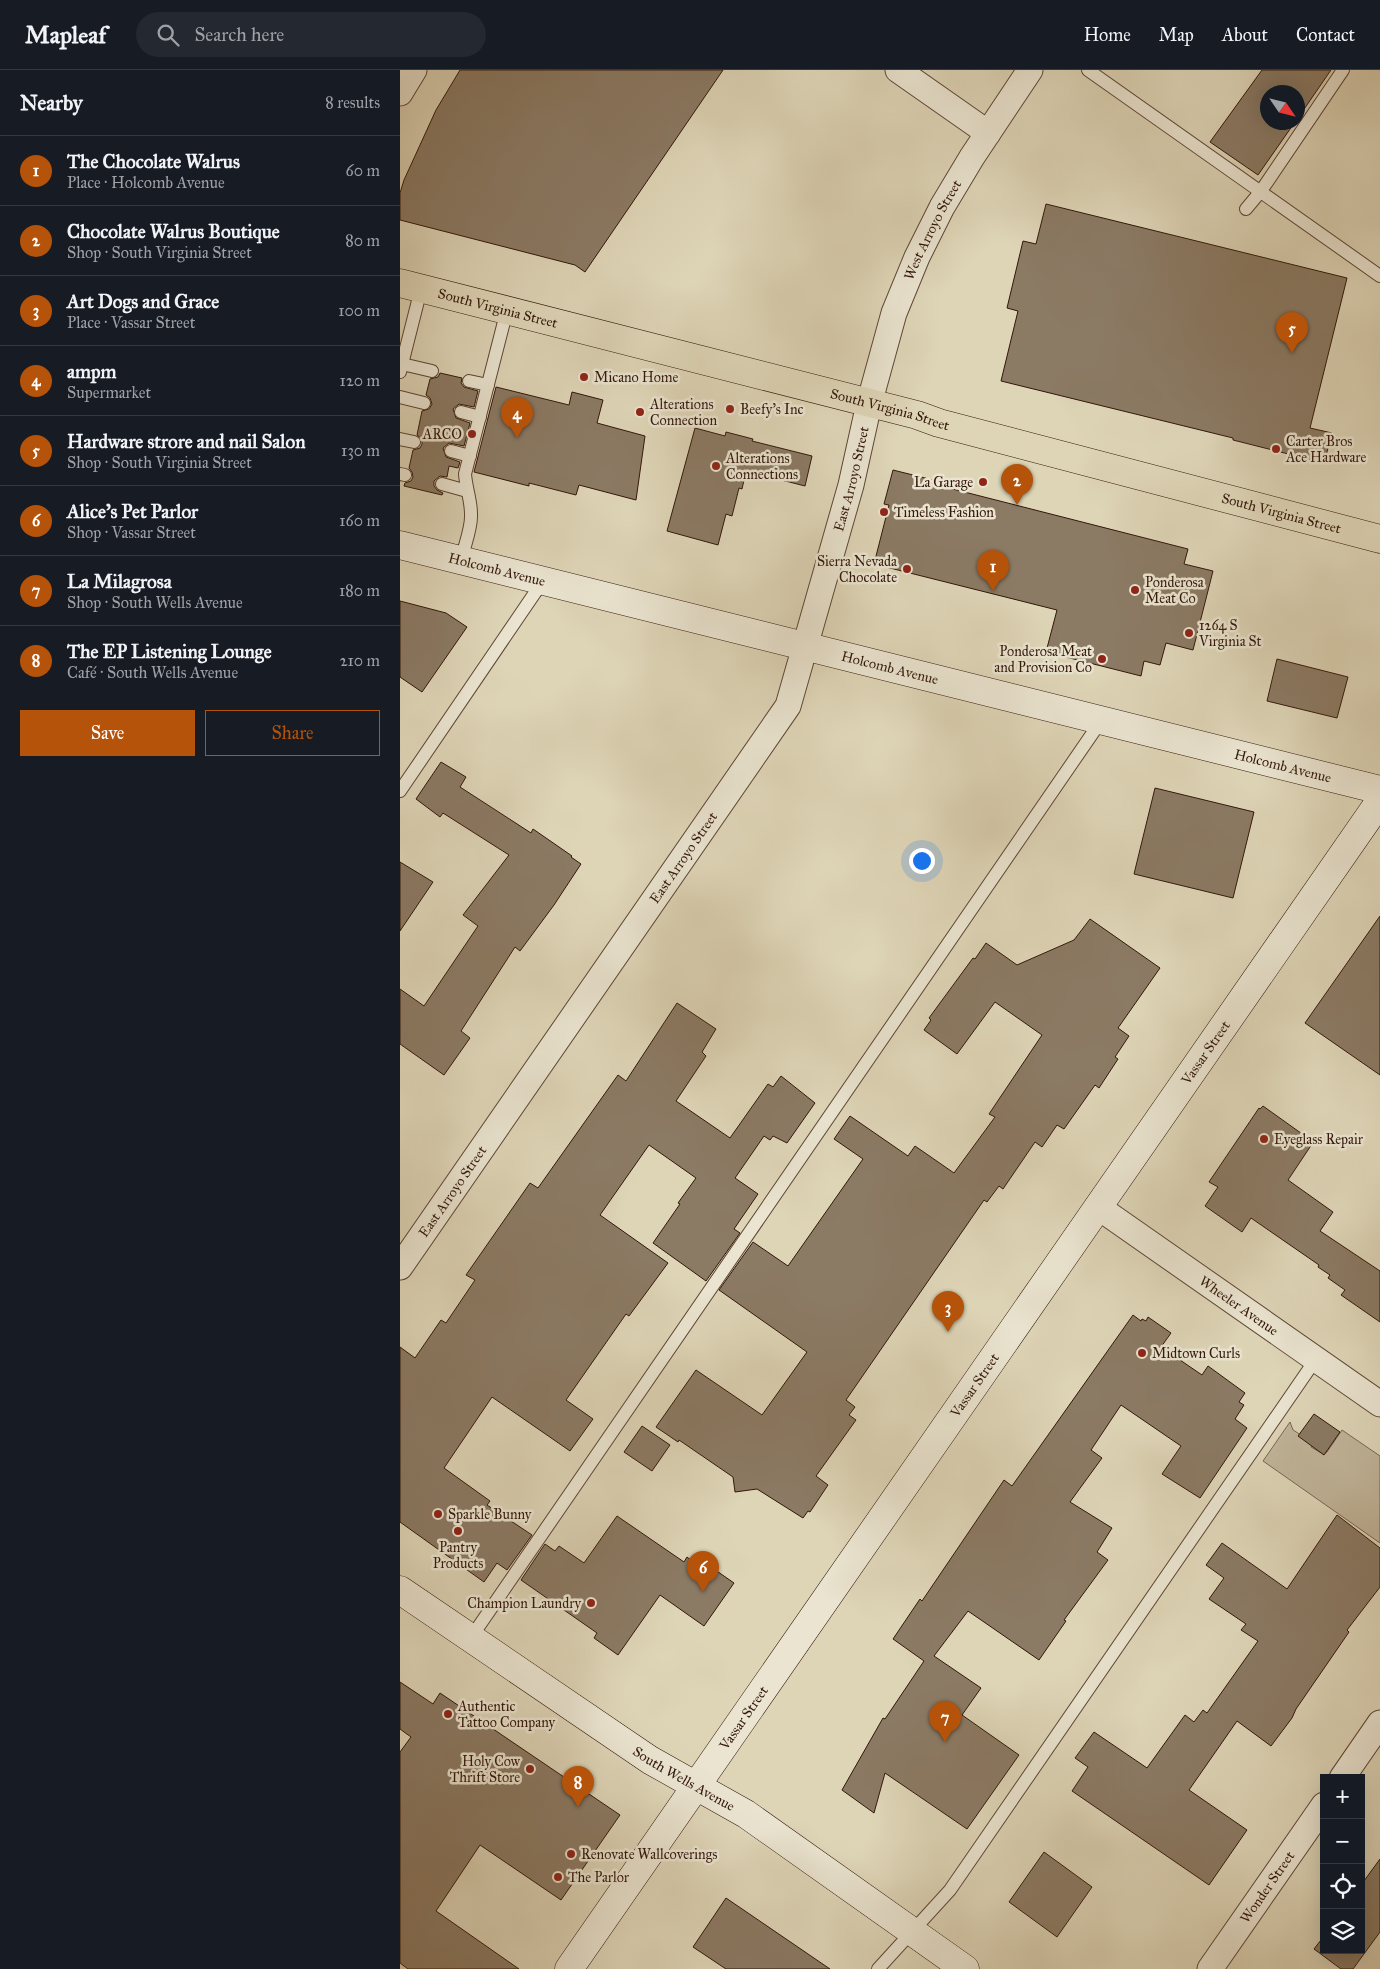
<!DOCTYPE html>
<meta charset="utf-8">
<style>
:root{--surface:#171b24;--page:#242831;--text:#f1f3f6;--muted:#9ea1a6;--line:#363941;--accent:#b45309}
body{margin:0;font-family:"IM FELL Great Primer",serif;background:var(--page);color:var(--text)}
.controls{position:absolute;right:15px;bottom:15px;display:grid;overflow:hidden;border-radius:0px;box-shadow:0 5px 20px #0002}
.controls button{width:45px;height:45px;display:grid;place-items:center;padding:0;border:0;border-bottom:1px solid var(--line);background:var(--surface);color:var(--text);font:25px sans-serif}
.compass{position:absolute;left:860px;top:15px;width:45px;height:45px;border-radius:50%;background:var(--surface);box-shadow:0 5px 20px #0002;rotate:125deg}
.you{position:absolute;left:521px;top:790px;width:18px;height:18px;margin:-12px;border:4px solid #fff;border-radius:50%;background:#1a73e8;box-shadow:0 0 0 8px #1a73e833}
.badge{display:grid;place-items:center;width:32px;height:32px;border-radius:50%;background:var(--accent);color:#fff;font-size:16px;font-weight:700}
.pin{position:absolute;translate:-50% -41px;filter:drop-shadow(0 1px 2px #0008)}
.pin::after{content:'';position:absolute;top:26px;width:18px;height:15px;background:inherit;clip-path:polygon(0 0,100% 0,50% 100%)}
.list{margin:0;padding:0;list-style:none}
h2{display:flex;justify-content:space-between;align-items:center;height:65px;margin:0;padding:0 20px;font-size:21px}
h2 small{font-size:16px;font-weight:400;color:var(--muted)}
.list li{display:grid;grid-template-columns:32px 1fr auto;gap:15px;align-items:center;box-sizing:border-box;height:70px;padding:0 20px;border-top:1px solid var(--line)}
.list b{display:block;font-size:19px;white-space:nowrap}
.list p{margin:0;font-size:16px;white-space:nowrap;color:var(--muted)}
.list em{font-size:16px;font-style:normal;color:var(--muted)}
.actions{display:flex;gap:10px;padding:15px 20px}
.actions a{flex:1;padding:11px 0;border:1px solid var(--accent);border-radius:0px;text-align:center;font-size:18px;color:var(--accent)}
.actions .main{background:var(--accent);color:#fff}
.icon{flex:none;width:28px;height:28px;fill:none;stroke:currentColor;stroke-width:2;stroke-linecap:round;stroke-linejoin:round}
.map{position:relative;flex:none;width:980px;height:1899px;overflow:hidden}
header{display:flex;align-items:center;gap:30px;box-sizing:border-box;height:70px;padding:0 25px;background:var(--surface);border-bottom:1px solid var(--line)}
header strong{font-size:24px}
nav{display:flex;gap:28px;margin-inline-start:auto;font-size:18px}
.search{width:350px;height:45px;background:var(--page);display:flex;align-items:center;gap:12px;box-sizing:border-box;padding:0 18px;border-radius:28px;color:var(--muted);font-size:19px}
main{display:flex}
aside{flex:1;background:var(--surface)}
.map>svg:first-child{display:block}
.green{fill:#c1b59a;stroke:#7a6652}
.building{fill:#8b7a64;stroke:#32170a}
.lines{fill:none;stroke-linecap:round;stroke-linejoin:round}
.lane-casing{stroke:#5d4635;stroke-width:14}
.street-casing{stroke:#5d4635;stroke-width:27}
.secondary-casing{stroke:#32170a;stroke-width:29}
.primary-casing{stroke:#32170a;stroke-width:29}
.lane{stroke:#eae4d0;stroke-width:12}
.street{stroke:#eae4d0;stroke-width:25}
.secondary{stroke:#eae4d0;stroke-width:28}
.primary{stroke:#ded5b7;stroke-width:28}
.poi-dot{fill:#8f2418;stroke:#eae4d0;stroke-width:2}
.labels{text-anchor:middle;stroke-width:5;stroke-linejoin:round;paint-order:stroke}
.street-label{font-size:14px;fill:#32170a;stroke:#eae4d0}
.poi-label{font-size:14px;fill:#32170a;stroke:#eae4d0;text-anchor:start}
</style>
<header>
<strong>Mapleaf</strong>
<div class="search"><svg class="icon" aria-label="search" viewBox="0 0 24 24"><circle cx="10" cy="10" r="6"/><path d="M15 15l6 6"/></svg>Search here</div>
<nav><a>Home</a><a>Map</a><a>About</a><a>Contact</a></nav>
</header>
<main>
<aside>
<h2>Nearby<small>8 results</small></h2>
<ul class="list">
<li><span class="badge">1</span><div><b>The Chocolate Walrus</b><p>Place · Holcomb Avenue</p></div><em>60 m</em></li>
<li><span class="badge">2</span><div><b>Chocolate Walrus Boutique</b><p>Shop · South Virginia Street</p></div><em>80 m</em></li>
<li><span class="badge">3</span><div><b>Art Dogs and Grace</b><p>Place · Vassar Street</p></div><em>100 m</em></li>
<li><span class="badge">4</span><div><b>ampm</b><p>Supermarket</p></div><em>120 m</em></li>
<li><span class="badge">5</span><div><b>Hardware strore and nail Salon</b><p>Shop · South Virginia Street</p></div><em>130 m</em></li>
<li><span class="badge">6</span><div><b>Alice's Pet Parlor</b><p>Shop · Vassar Street</p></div><em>160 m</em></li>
<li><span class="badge">7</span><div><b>La Milagrosa</b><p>Shop · South Wells Avenue</p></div><em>180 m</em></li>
<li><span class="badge">8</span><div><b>The EP Listening Lounge</b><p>Café · South Wells Avenue</p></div><em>210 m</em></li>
</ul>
<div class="actions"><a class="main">Save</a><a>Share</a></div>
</aside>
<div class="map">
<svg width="980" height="1899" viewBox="0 0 980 1899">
<rect width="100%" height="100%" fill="#ded5b7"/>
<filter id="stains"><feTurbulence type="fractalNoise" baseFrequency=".004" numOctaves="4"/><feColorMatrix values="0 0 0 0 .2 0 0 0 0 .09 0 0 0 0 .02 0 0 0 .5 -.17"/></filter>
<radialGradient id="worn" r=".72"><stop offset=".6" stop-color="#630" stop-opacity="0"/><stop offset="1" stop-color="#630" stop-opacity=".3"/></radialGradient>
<polygon class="green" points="890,1352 893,1360 914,1373 911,1377 923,1384 927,1382 942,1360 980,1386 980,1473 863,1391"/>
<g class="building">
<polygon points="60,0 323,0 185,202 175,195 0,150 0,123 4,110 36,40"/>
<polygon points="862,0 931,0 898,48 898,22 868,22 868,52 895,52 858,105 810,72"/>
<polygon points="646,134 947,208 910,358 932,363 924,393 833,370 833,368 601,311 618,241 607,238 623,171 636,174"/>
<polygon points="40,303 62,308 61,313 64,317 78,321 74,337 59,334 53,339 56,348 70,353 64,376 49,373 43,378 46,387 60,392 58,398 49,396 47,407 40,406 34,411 34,416 37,420 43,423 42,425 4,416 5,413 11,411 13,407 12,402 9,398 13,380 20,378 22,374 22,369 17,365 22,341 29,339 32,334 30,328 26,325 30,309 38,307"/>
<polygon points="96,317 169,335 172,322 203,330 197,353 245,366 236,430 179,415 176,425 129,413 129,416 74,402"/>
<polygon points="295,358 325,366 326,362 353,369 352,371 412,386 405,416 346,401 342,419 339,418 332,446 326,444 318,475 267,461"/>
<polygon points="493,400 533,410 533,414 788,479 784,494 813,501 793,580 766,573 760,595 744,591 741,606 646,582 657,540 474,494 489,435 484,434"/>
<polygon points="0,531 46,543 67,557 22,622 0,607"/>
<polygon points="877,589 948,607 937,648 867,631"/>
<polygon points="41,692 66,707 60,717 131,763 133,759 172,786 171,787 181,794 154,835 120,881 115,877 61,961 70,968 44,1005 0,974 0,919 24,936 78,856 63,845 109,785 43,743 40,747 16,729"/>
<polygon points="755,718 854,742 833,828 734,804"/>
<polygon points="0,792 33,812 0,861"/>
<polygon points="980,846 980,1005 905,953"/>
<polygon points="690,849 760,898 718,958 729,966 715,987 718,989 699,1018 695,1015 664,1059 657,1055 642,1077 635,1072 603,1119 599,1116 587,1132 584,1130 446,1330 455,1337 449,1345 456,1350 416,1406 428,1415 410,1442 408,1441 403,1448 357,1419 335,1422 333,1407 279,1370 278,1372 256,1357 296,1300 362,1345 407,1282 319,1220 353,1172 388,1196 463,1089 434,1069 450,1046 508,1086 515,1076 554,1103 595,1047 589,1044 642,965 595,932 557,984 524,960 531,950 529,948 573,888 575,889 586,873 617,895 674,870"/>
<polygon points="277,933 316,959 302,982 306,986 276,1031 330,1068 368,1014 373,1017 381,1006 415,1033 387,1073 373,1066 370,1070 364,1066 335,1108 358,1124 334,1159 340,1163 306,1211 253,1173 280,1134 278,1133 296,1108 249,1075 200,1145 268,1193 229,1246 226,1244 166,1330 193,1349 170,1381 92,1327 44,1398 90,1431 87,1435 132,1465 107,1500 97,1493 84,1512 0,1452 0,1277 15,1288 41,1250 46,1253 75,1210 66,1205 130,1113 138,1118 218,1005 226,1011"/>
<polygon points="863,1036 912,1071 912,1074 888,1110 933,1142 920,1161 980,1201 980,1252 941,1225 945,1220 928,1208 930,1205 918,1197 919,1195 851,1148 842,1162 805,1136 818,1117 809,1112 859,1038 860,1039"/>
<polygon points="733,1245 741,1251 742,1249 746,1251 748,1247 771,1263 761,1277 802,1305 808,1296 845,1323 839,1332 844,1335 835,1349 847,1358 800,1428 762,1404 781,1376 721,1335 691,1380 702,1388 670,1432 712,1458 697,1482 708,1490 664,1550 666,1551 639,1590 568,1541 534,1586 581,1618 562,1645 619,1685 567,1759 485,1703 474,1743 442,1720 483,1648 485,1649 524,1591 493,1569 520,1529 522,1531 604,1410 612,1416"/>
<polygon points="914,1344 940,1362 924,1385 898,1366"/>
<polygon points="242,1356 270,1375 252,1401 224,1382"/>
<polygon points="937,1445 980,1478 980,1517 947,1560 949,1562 896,1639 892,1648 871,1676 837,1651 789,1720 847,1760 809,1815 672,1721 688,1697 675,1688 694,1662 747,1698 785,1645 794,1652 803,1640 807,1643 858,1571 841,1560 846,1554 809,1529 824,1508 806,1495 822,1473 887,1519"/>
<polygon points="217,1446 284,1492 287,1487 297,1495 301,1490 334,1513 304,1556 260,1525 218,1585 194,1568 197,1563 121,1510 145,1474 155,1481 159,1476 184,1493"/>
<polygon points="0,1612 33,1634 40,1623 220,1745 161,1830 80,1775 36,1841 119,1899 8,1899 0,1893 0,1682 11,1667 0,1659"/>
<polygon points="644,1782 692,1817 657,1867 609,1832"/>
<polygon points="980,1789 980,1862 953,1899 941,1899 914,1879 924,1866 924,1880 961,1880 961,1815"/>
<polygon points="326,1828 430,1899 326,1899 293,1877"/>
</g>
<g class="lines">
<g class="lane-casing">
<g id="lane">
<polyline points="688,0 980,206"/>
<polyline points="846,139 861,121 943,0"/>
<polyline points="2,294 32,301"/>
<polyline points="0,302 21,219"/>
<polyline points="69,311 88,315"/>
<polyline points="0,327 24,333"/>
<polyline points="61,342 80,347"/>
<polyline points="0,369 14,372"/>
<polyline points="51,381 70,386"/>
<polyline points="0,404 5,405"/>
<polyline points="42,414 67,421"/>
<path d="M61,491C64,476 72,458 71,444C71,430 66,418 65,404L107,240"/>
<polyline points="0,721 143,511"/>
<polyline points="70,1569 701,651"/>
<polyline points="478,1899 550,1820 916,1289"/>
</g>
</g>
<g class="street-casing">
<g id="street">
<polyline points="498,0 588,63"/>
<polyline points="0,23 14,0"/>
<path id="s1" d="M698,1137L980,1334"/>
<path id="s2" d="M0,1197L388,636L451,415L469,334L494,243L517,187L542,137L572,87L630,0"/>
<polyline points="942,1708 980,1653"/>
<path id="s3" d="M810,1899L924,1735"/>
</g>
</g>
<g class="secondary-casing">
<g id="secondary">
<path id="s4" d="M0,475L980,720"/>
<path id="s5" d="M0,1520L250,1690L346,1744L565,1899"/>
<path id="s6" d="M169,1899L980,731"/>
</g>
</g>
<g class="primary-casing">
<g id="primary">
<path id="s7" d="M0,213L517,345L539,353L980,469"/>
</g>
</g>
<use href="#lane" class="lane"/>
<use href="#street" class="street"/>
<use href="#secondary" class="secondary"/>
<use href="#primary" class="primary"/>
</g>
<g class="poi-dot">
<circle cx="184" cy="307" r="5"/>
<circle cx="330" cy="339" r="5"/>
<circle cx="240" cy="342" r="5"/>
<circle cx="72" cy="364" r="5"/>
<circle cx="876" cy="379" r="5"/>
<circle cx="316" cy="396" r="5"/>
<circle cx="583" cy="412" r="5"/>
<circle cx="484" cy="442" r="5"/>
<circle cx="507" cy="499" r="5"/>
<circle cx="735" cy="520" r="5"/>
<circle cx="789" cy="563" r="5"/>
<circle cx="702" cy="589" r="5"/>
<circle cx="864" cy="1069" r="5"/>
<circle cx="742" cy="1283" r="5"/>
<circle cx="38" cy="1444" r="5"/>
<circle cx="58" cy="1461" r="5"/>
<circle cx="191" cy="1533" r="5"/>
<circle cx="48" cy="1644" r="5"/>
<circle cx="130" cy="1699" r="5"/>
<circle cx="171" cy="1784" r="5"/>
<circle cx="158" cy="1807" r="5"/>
</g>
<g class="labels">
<g class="street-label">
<text dy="5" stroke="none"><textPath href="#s2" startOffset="1181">West Arroyo Street</textPath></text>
<text dy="5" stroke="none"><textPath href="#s7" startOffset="101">South Virginia Street</textPath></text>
<text dy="5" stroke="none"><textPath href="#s7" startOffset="506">South Virginia Street</textPath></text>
<text dy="5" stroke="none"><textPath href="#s2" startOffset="918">East Arroyo Street</textPath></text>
<text dy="5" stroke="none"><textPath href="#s7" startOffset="911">South Virginia Street</textPath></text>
<text dy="5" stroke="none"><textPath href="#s4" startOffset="100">Holcomb Avenue</textPath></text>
<text dy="5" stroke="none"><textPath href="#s4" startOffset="505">Holcomb Avenue</textPath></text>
<text dy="5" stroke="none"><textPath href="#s4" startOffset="910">Holcomb Avenue</textPath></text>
<text dy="5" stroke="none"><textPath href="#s2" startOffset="498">East Arroyo Street</textPath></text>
<text dy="5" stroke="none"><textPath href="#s6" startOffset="1116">Vassar Street</textPath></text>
<text dy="5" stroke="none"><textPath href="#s2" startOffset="92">East Arroyo Street</textPath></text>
<text dy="5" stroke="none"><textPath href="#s1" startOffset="172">Wheeler Avenue</textPath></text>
<text dy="5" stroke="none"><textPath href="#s6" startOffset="711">Vassar Street</textPath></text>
<text dy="5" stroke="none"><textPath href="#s6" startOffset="306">Vassar Street</textPath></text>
<text dy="5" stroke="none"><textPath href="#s5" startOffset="341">South Wells Avenue</textPath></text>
<text dy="5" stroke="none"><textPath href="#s3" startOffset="100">Wonder Street</textPath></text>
</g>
<g class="poi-label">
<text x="194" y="312">Micano Home</text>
<text x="250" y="339">Alterations<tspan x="250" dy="16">Connection</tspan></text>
<text x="340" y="344">Beefy’s Inc</text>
<text x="62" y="369" text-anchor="end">ARCO</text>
<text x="886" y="376">Carter Bros<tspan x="886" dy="16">Ace Hardware</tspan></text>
<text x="326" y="393">Alterations<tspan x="326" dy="16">Connections</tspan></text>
<text x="573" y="417" text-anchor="end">La Garage</text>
<text x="494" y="447">Timeless Fashion</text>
<text x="497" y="496" text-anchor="end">Sierra Nevada<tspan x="497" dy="16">Chocolate</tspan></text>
<text x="745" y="517">Ponderosa<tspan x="745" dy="16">Meat Co</tspan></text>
<text x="799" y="560">1264 S<tspan x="799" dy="16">Virginia St</tspan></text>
<text x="692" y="586" text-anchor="end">Ponderosa Meat<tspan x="692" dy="16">and Provision Co</tspan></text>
<text x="874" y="1074">Eyeglass Repair</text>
<text x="752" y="1288">Midtown Curls</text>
<text x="48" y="1449">Sparkle Bunny</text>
<text x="58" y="1482" text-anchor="middle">Pantry<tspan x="58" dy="16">Products</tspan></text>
<text x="181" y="1538" text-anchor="end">Champion Laundry</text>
<text x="58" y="1641">Authentic<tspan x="58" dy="16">Tattoo Company</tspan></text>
<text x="120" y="1696" text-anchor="end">Holy Cow<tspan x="120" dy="16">Thrift Store</tspan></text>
<text x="181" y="1789">Renovate Wallcoverings</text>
<text x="168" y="1812">The Parlor</text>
</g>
</g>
<rect width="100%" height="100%" filter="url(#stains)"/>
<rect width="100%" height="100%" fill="url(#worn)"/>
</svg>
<div class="controls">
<button>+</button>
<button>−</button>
<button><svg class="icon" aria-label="locate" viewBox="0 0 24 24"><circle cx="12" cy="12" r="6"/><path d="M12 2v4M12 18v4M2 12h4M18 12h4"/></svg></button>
<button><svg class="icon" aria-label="layers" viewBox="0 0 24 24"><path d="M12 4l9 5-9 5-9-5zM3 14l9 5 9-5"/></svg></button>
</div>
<svg class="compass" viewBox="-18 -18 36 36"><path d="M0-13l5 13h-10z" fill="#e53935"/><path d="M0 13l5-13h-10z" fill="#9ea1a6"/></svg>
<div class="you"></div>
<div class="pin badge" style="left:593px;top:521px">1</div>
<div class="pin badge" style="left:617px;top:435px">2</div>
<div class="pin badge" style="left:548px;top:1262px">3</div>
<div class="pin badge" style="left:117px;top:368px">4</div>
<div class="pin badge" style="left:892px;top:283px">5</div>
<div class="pin badge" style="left:303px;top:1522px">6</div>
<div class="pin badge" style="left:545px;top:1672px">7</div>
<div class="pin badge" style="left:178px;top:1737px">8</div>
</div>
</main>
